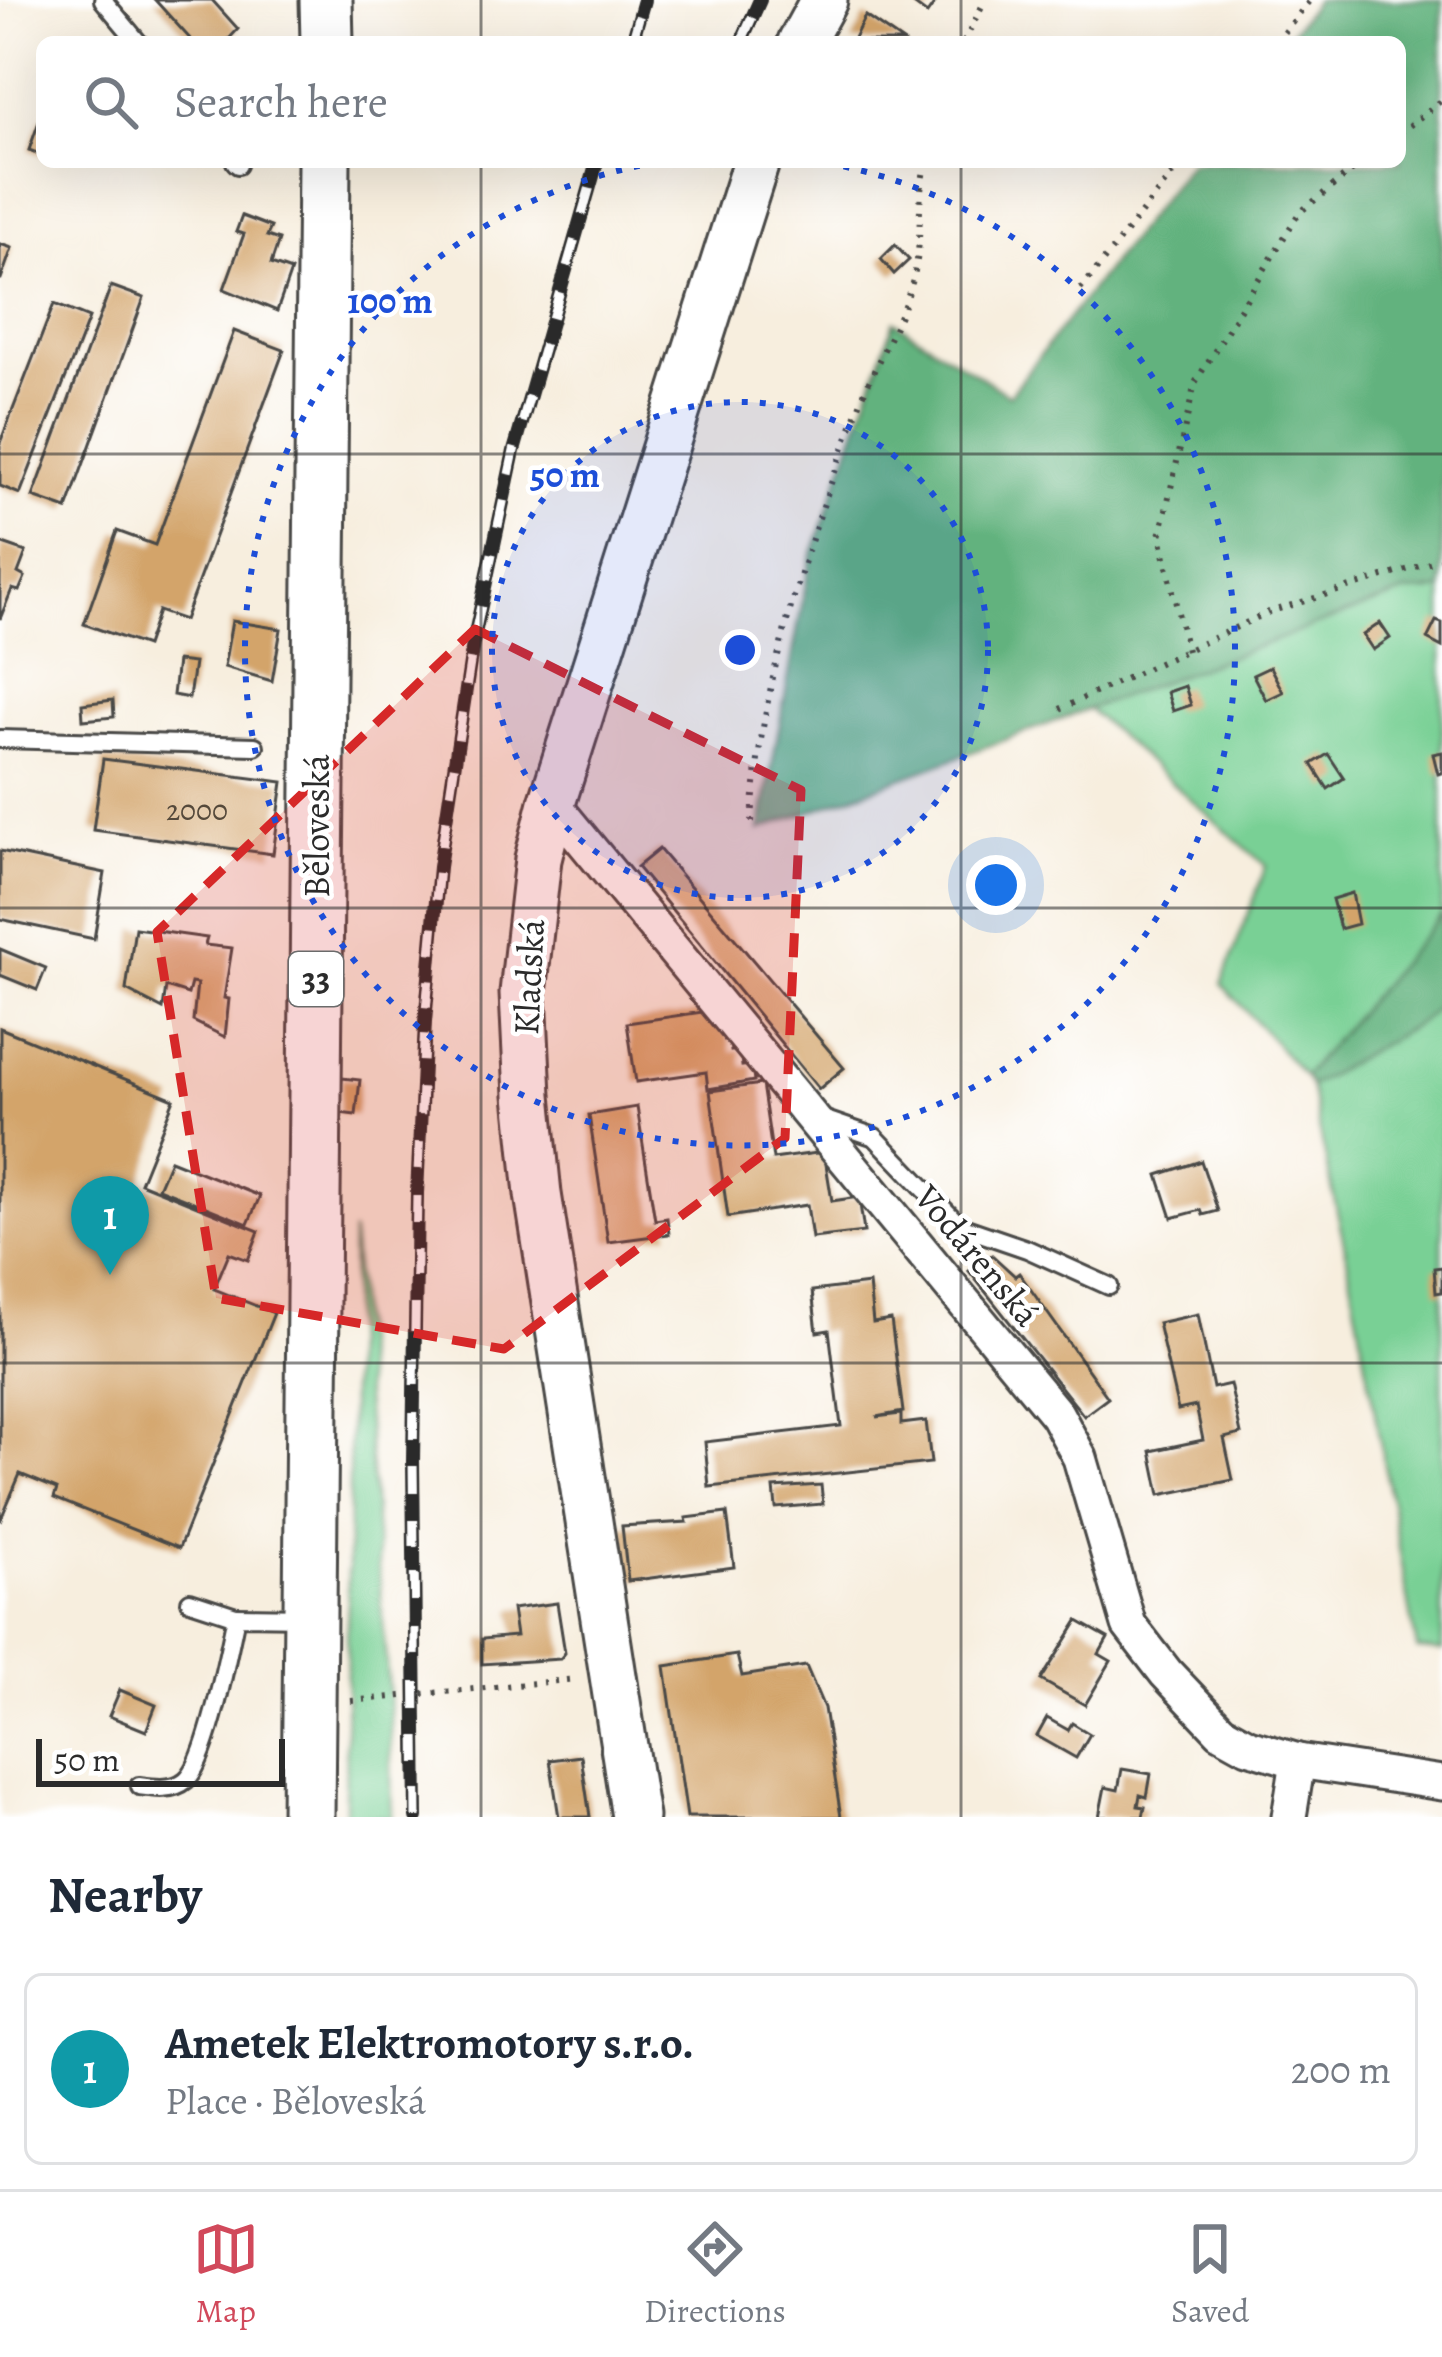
<!DOCTYPE html>
<meta charset="utf-8">
<style>
:root{--surface:#fff;--page:#f2f2f3;--text:#1f2937;--muted:#747a83;--line:#e0e1e3;--accent:#d1495b}
body{margin:0;font-family:Alegreya,serif;background:var(--page);color:var(--text)}
.scale{position:absolute;left:36px;bottom:30px;width:249px;box-sizing:border-box;padding-left:12px;border:6px solid #2b2b2b;border-top:0;font-size:33px;line-height:42px;white-space:nowrap;color:#2b2b2b;-webkit-text-stroke:9px #fff;paint-order:stroke}
.you{position:absolute;left:996px;top:885px;width:42px;height:42px;margin:-30px;border:9px solid #fff;border-radius:50%;background:#1a73e8;box-shadow:0 0 0 18px #1a73e833}
.badge{display:grid;place-items:center;width:78px;height:78px;border-radius:50%;background:var(--accent);color:#fff;font-size:39px;font-weight:700}
.pin{position:absolute;translate:-50% -99px;filter:drop-shadow(0 3px 6px #0008)}
.pin::after{content:'';position:absolute;top:63px;width:42px;height:36px;background:inherit;clip-path:polygon(0 0,100% 0,50% 100%)}
.list{margin:0;padding:0;list-style:none}
h2{display:flex;justify-content:space-between;align-items:center;height:156px;margin:0;padding:0 48px;font-size:51px}
h2 small{font-size:39px;font-weight:400;color:var(--muted)}
.list li{display:grid;grid-template-columns:78px 1fr auto;gap:36px;align-items:center;box-sizing:border-box;height:192px;margin:0 24px 24px;padding:0 24px;border:3px solid var(--line);border-radius:18px}
.list b{display:block;font-size:45px;white-space:nowrap}
.list p{margin:0;font-size:39px;white-space:nowrap;color:var(--muted)}
.list em{font-size:39px;font-style:normal;color:var(--muted)}
.icon{flex:none;width:66px;height:66px;fill:none;stroke:currentColor;stroke-width:2;stroke-linecap:round;stroke-linejoin:round}
.map{position:relative;flex:none;width:1442px;height:1817px;overflow:hidden}
.search{position:absolute;background:var(--surface);box-shadow:0 12px 48px #0002;left:36px;right:36px;top:36px;height:132px;display:flex;align-items:center;gap:30px;box-sizing:border-box;padding:0 42px;border-radius:18px;color:var(--muted);font-size:45px}
.sheet{height:372px;background:var(--surface)}
nav{display:flex;justify-content:space-around;align-items:center;box-sizing:border-box;height:168px;border-top:3px solid var(--line);background:var(--surface);font-size:33px;color:var(--muted)}
nav a{display:grid;justify-items:center;gap:6px}
nav .on{color:var(--accent)}
.map>svg:first-child{display:block}
.green{fill:#79d095;stroke:#527e60;stroke-width:3}
.forest{fill:#62b27e;stroke:#466e54;stroke-width:3}
.building{fill:#d3a46b}
.lines{fill:none;stroke-linecap:round;stroke-linejoin:round}
.service-casing{stroke:#4a4846;stroke-width:22}
.minor-casing{stroke:#4a4846;stroke-width:39}
.secondary-casing{stroke:#4a4846;stroke-width:51}
.primary-casing{stroke:#4a4846;stroke-width:57}
.path{stroke:#4a4846;stroke-width:6;stroke-dasharray:3 9;stroke-linecap:butt}
.service{stroke:#fff;stroke-width:16}
.minor{stroke:#fff;stroke-width:33}
.secondary{stroke:#fff;stroke-width:45}
.primary{stroke:#fff;stroke-width:51}
.rail-casing{stroke:#2b2b2b;stroke-width:14}
.rail{stroke:#fff;stroke-width:9;stroke-dasharray:27;stroke-linecap:butt}
.marked{fill:#d62828;fill-opacity:0.2;stroke:#d62828;stroke-width:9;stroke-dasharray:24 15;stroke-linejoin:round}
.grid{fill:none;stroke:#2b2b2b;stroke-width:3;stroke-opacity:0.55}
.ring{fill:none;stroke:#1d4ed8;stroke-width:6;stroke-dasharray:6 12}
.labels{text-anchor:middle;stroke-width:9;stroke-linejoin:round;paint-order:stroke}
.number-label{font-size:30px;fill:#55493b}
.shield{fill:#fff;stroke:#6b6b6b;stroke-width:3}
.shield-label{font-size:33px;font-weight:bold;fill:#2b2b2b}
.street-label{font-size:36px;fill:#2b2b2b;stroke:#fff}
.centre{fill:#1d4ed8;stroke:#fff;stroke-width:6}
.ring-label{font-size:36px;text-anchor:middle;font-weight:bold;fill:#1d4ed8;stroke:#fff;stroke-width:9;stroke-linejoin:round;paint-order:stroke}
</style>
<div class="map">
<svg width="1442" height="1817" viewBox="0 0 1442 1817">
<rect width="100%" height="100%" fill="#fff"/>
<filter id="ink" filterUnits="userSpaceOnUse"><feTurbulence type="fractalNoise" baseFrequency=".00833" numOctaves="2"/><feDisplacementMap in="SourceGraphic" scale="24" xChannelSelector="R" yChannelSelector="G"/><feConvolveMatrix kernelMatrix="1 2 1 2 8 2 1 2 1" color-interpolation-filters="sRGB"/></filter>
<filter id="wash" filterUnits="userSpaceOnUse"><feTurbulence type="fractalNoise" baseFrequency=".004" numOctaves="4" result="noise"/><feDisplacementMap in="SourceGraphic" scale="48" xChannelSelector="R" yChannelSelector="G"/><feGaussianBlur stdDeviation="2.7" result="paint"/><feColorMatrix in="noise" values="0 0 0 0 0 0 0 0 0 0 0 0 0 0 0 0 0 1.4 0 .05"/><feComposite in="paint" operator="in"/></filter>
<g filter="url(#wash)">
<rect width="100%" height="100%" fill="#f7eede"/>
<g class="green">
<polygon points="1442,590 1442,914 1304,1076 1222,984 1266,866 1087,708 1406,592"/>
<polygon points="1442,1002 1442,1651 1417,1649 1347,1257 1310,1086 1422,1021"/>
<polygon points="352,1231 390,1712 392,1817 345,1817"/>
</g>
<g class="forest">
<polygon points="1316,0 1442,0 1442,590 1406,592 760,830 810,562 894,321 1009,395 1190,162 1400,162 1400,42 1283,42"/>
<polygon points="1442,914 1442,1002 1422,1021 1310,1086 1304,1076"/>
</g>
<g id="blocks">
<g class="building">
<polygon points="155,0 212,0 238,29 226,42 193,42"/>
<polygon points="908,0 937,0 927,14"/>
<polygon points="865,16 903,42 852,42"/>
<polygon points="41,116 42,116 42,155 29,150"/>
<polygon points="242,216 271,227 267,236 279,240 271,264 291,271 277,311 224,289 244,234 236,232"/>
<polygon points="0,244 12,248 1,279 0,279"/>
<polygon points="895,245 909,260 894,274 881,259"/>
<polygon points="111,286 144,298 67,509 33,497"/>
<polygon points="54,304 89,318 20,494 0,486 0,443"/>
<polygon points="234,331 284,350 184,620 158,611 146,646 84,624 117,531 155,545"/>
<polygon points="0,543 26,552 18,573 25,577 19,591 12,589 0,619"/>
<polygon points="232,621 281,629 272,681 224,667"/>
<polygon points="1436,621 1442,623 1442,647 1427,639"/>
<polygon points="1380,623 1390,638 1373,650 1363,635"/>
<polygon points="177,661 194,663 189,698 173,695"/>
<polygon points="1270,667 1283,692 1266,700 1253,675"/>
<polygon points="1185,686 1191,705 1173,711 1167,692"/>
<polygon points="113,700 114,717 83,720 82,704"/>
<polygon points="1442,752 1442,773 1438,774 1433,754"/>
<polygon points="1328,754 1344,778 1328,789 1312,764"/>
<polygon points="103,759 283,782 273,854 93,830"/>
<polygon points="659,849 844,1068 819,1089 637,867"/>
<polygon points="0,851 105,873 94,939 0,919"/>
<polygon points="1352,893 1358,924 1340,929 1332,899"/>
<polygon points="135,928 207,938 205,945 232,948 224,998 229,999 225,1037 193,1021 197,984 191,983 188,994 166,987 163,1009 126,990"/>
<polygon points="0,949 46,968 37,990 0,975"/>
<polygon points="709,1011 729,1037 731,1051 740,1050 742,1066 752,1065 754,1081 708,1089 706,1072 636,1082 627,1023"/>
<polygon points="0,1028 174,1099 140,1183 259,1231 248,1260 229,1253 214,1289 274,1313 179,1548 54,1498 57,1489 20,1474 0,1521"/>
<polygon points="342,1078 360,1080 356,1115 339,1113"/>
<polygon points="762,1084 773,1159 824,1152 832,1201 859,1197 864,1232 812,1238 807,1205 728,1217 710,1091"/>
<polygon points="637,1107 655,1220 667,1218 669,1234 608,1242 589,1115"/>
<polygon points="170,1160 260,1196 248,1224 158,1188"/>
<polygon points="1201,1161 1218,1211 1203,1215 1201,1210 1172,1218 1158,1175"/>
<polygon points="992,1255 1015,1276 1019,1273 1108,1398 1084,1416 969,1271"/>
<polygon points="1442,1267 1442,1292 1436,1293 1434,1268"/>
<polygon points="869,1284 873,1323 891,1320 903,1412 876,1417 901,1414 901,1424 926,1421 931,1463 709,1487 705,1442 841,1426 829,1330 817,1332 812,1291"/>
<polygon points="1198,1314 1213,1388 1230,1384 1241,1434 1224,1438 1233,1480 1160,1495 1151,1451 1203,1440 1196,1406 1178,1410 1158,1323"/>
<polygon points="821,1485 823,1504 776,1508 774,1488"/>
<polygon points="727,1513 734,1567 628,1581 622,1526 687,1522 686,1518"/>
<polygon points="557,1603 565,1653 560,1659 482,1664 482,1639 516,1636 512,1609"/>
<polygon points="1078,1621 1108,1638 1099,1654 1111,1661 1085,1705 1041,1680"/>
<polygon points="737,1655 742,1676 806,1666 824,1708 841,1817 687,1817 665,1666"/>
<polygon points="120,1690 156,1705 146,1731 109,1716"/>
<polygon points="1047,1718 1068,1730 1072,1723 1090,1734 1076,1758 1037,1736"/>
<polygon points="581,1756 590,1817 559,1817 550,1760"/>
<polygon points="1122,1769 1151,1774 1147,1797 1140,1795 1138,1806 1145,1807 1143,1817 1099,1817 1105,1787 1118,1790"/>
</g>
</g>
</g>
<g filter="url(#ink)">
<use href="#blocks" fill-opacity="0" stroke="#4a4846" stroke-width="3"/>
<g class="lines">
<g class="service-casing">
<g id="service">
<polyline points="103,0 138,42"/>
<polyline points="235,162 238,165"/>
<polyline points="0,739 255,746"/>
<polyline points="817,1117 875,1137 960,1226 1027,1249 1109,1286"/>
<polyline points="190,1601 236,1616"/>
<path d="M139,1786C154,1788 173,1791 186,1780C208,1762 229,1648 236,1616L307,1617"/>
</g>
</g>
<g class="minor-casing">
<g id="minor">
<polyline points="552,803 1057,1415 1080,1458 1129,1625 1166,1673 1221,1731 1248,1746 1298,1761 1442,1783"/>
<polyline points="1289,1817 1298,1761"/>
</g>
</g>
<g class="secondary-casing">
<g id="secondary">
<polyline points="801,42 824,0"/>
<polyline points="635,1817 538,1194 528,1095 523,993 538,859 552,803 756,162"/>
</g>
</g>
<g class="primary-casing">
<g id="primary">
<polyline points="326,0 327,42"/>
<polyline points="308,1817 324,162"/>
</g>
</g>
<g class="path">
<polyline points="964,42 985,0"/>
<polyline points="1277,42 1310,0"/>
<polyline points="1400,133 1442,100"/>
<polyline points="1081,289 1182,162"/>
<polyline points="1187,651 1160,536 1195,383 1299,213 1363,162"/>
<polyline points="1060,709 1269,612 1442,559"/>
<path d="M752,822C760,679 810,539 859,406C874,365 907,310 915,271C923,235 916,198 926,162"/>
<polyline points="351,1701 577,1679"/>
</g>
<use href="#service" class="service"/>
<use href="#minor" class="minor"/>
<use href="#secondary" class="secondary"/>
<use href="#primary" class="primary"/>
<g class="rail-casing">
<g id="rail">
<polyline points="632,42 644,0"/>
<polyline points="741,42 760,0"/>
<polyline points="417,1817 413,1461 417,1194 425,1022 439,867 473,643 514,451 597,162"/>
</g>
</g>
<use href="#rail" class="rail"/>
</g>
</g>
<path class="marked" d="M475,629L801,790L785,1138L504,1349L216,1298L157,932Z"/>
<path class="grid" d="M481,0V42M961,0V42M481,162V1817M961,162V1817M0,454H1442M0,908H1442M0,1363H1442"/>
<circle cx="740" cy="650" r="248" fill="#1d4ed8" fill-opacity=".12"/>
<g class="ring">
<circle cx="740" cy="650" r="248"/>
<path d="M826 163A495 495 0 1 1 654 163"/>
</g>
<g class="labels">
<g class="number-label">
<text x="197" y="820">2000</text>
</g>
<rect class="shield" x="289" y="952" width="54" height="54" rx="9"/>
<g class="shield-label">
<text x="316" y="991">33</text>
</g>
<g class="street-label">
<text transform="translate(316 826) rotate(-90)" y="13">Běloveská</text>
<text transform="translate(528 977) rotate(-87)" y="13">Kladská</text>
<text transform="translate(978 1255) rotate(50)" y="13">Vodárenská</text>
</g>
</g>
<circle cx="740" cy="650" r="18" class="centre"/>
<g class="ring-label">
<text x="390" y="313">100 m</text>
<text x="565" y="487">50 m</text>
</g>
</svg>
<div class="scale">50 m</div>
<div class="you"></div>
<div class="pin badge" style="left:110px;top:1275px;background:#0f9aa8">1</div>
<div class="search"><svg class="icon" aria-label="search" viewBox="0 0 24 24"><circle cx="10" cy="10" r="6"/><path d="M15 15l6 6"/></svg>Search here</div>
</div>
<section class="sheet">
<h2>Nearby<small></small></h2>
<ul class="list">
<li><span class="badge" style="background:#0f9aa8">1</span><div><b>Ametek Elektromotory s.r.o.</b><p>Place · Běloveská</p></div><em>200 m</em></li>
</ul>
</section>
<nav>
<a class="on"><svg class="icon" aria-label="map" viewBox="0 0 24 24"><path d="M3 6l6-2 6 2 6-2v14l-6 2-6-2-6 2zM9 4v14M15 6v14"/></svg>Map</a>
<a><svg class="icon" aria-label="directions" viewBox="0 0 24 24"><path d="M12 3l9 9-9 9-9-9zM9 14v-3h6M13 9l2 2-2 2"/></svg>Directions</a>
<a><svg class="icon" aria-label="saved" viewBox="0 0 24 24"><path d="M7 4h10v16l-5-4-5 4z"/></svg>Saved</a>
</nav>
